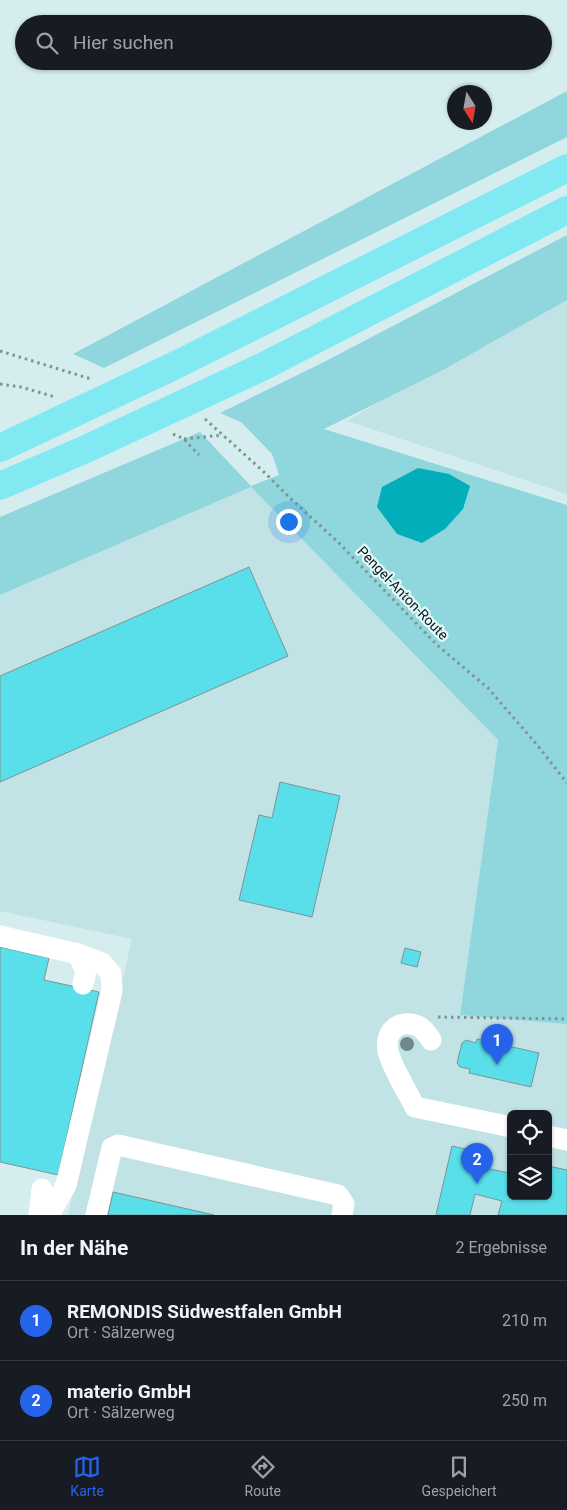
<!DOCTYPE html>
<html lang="de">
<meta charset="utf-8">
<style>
:root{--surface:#171b24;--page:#242831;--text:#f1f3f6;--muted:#9ea1a6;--line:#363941;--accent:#2563eb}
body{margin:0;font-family:Roboto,sans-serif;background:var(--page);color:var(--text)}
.controls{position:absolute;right:15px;bottom:15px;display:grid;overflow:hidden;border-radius:8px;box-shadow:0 1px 4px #0004}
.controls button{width:45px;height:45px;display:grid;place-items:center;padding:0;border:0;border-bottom:1px solid var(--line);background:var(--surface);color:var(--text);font:25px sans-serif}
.compass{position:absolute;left:447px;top:85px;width:45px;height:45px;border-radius:50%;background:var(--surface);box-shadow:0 1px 4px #0004;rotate:169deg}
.you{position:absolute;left:288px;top:521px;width:18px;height:18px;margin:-12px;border:4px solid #fff;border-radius:50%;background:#1a73e8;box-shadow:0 0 0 8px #1a73e833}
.badge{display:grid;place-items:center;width:32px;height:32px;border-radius:50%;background:var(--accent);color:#fff;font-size:16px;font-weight:700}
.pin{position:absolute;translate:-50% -41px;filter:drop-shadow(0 1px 2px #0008)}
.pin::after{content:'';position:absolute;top:26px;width:18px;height:15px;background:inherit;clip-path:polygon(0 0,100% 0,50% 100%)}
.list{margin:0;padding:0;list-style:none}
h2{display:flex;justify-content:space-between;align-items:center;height:65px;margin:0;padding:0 20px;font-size:21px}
h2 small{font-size:16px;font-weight:400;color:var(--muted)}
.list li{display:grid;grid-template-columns:32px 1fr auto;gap:15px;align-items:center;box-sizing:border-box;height:80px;padding:0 20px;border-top:1px solid var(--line)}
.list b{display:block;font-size:19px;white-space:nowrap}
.list p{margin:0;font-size:16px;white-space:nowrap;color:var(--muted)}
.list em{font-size:16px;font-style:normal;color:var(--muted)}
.icon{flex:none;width:28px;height:28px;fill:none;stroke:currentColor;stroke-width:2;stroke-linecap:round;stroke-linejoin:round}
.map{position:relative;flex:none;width:567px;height:1215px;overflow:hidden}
.search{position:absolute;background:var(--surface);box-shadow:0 1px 4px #0004;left:15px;right:15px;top:15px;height:55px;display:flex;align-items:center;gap:12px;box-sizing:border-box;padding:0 18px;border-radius:28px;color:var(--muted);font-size:19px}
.sheet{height:225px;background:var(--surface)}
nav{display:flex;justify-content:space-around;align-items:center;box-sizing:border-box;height:70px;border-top:1px solid var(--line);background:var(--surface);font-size:14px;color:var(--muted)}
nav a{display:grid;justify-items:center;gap:2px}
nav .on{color:var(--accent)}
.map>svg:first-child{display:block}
.built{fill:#c2e3e6;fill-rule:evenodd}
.green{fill:#8fd7dd}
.water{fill:#01aeb9}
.building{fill:#58dfea;stroke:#7e9395}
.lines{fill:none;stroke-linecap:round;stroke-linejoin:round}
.path{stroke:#819293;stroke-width:3;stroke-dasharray:2.5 4;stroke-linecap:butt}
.minor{stroke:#fff;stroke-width:21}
.highway{stroke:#80e9f2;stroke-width:28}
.tree{fill:#70888a}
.labels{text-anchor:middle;stroke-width:4.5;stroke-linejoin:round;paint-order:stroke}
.street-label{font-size:14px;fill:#0d1516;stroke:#e2fafc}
</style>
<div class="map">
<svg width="567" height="1215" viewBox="0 0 567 1215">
<rect width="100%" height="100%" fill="#d5edef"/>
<g class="built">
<polygon points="567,294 567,494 347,421 382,400"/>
<path d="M251,487L498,740L460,1014L567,1024V1215H68L132,939L0,911V595ZM511,1114H548V1196H511Z"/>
</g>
<g class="green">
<polygon points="567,91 567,137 104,368 73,354"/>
<polygon points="567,235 567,300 441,371 324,429 567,505 567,1024 460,1015 498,740 251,487 0,595 0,517 200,432 251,486 279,475 272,454 241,422 220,413 322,363"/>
</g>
<polygon class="water" points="418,468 449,474 470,486 463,509 445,529 422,543 397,534 377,507 382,487"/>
<g class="building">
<polygon points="249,567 288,656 0,782 0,676"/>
<polygon points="280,782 340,796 312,917 239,900 259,815 272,818"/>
<polygon points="0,947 49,958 44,980 99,992 58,1175 0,1162"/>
<polygon points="405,948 421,952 417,967 401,963"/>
<polygon points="477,1039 539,1053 531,1087 469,1073 470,1069 460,1067 457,1063 462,1043 466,1040 476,1043"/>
<polygon points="452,1146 484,1153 481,1167 509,1173 511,1164 511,1196 548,1196 548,1166 567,1170 567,1215 498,1215 502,1201 475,1194 470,1215 436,1215"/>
<polygon points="113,1192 214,1215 108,1215"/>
</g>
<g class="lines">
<g class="path">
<polyline points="0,351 91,379"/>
<polyline points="0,384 21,387 55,397"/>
<polyline points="205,419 264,472 290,498 338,542 437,645 488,688 538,746 567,783"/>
<polyline points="173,434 184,439 199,455"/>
<polyline points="184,439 223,435"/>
<polyline points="438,1017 567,1019"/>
</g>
<g class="minor">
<polyline points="0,936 78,954 86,972 83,984"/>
<path d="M431,1040C428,1035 424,1029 418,1026C399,1018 384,1032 388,1051C391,1066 408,1093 415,1107L511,1127"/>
<polyline points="548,1136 567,1140"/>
<polyline points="39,1215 42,1189"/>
<polyline points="49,1215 66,1185 112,991 111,974 102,963 78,954"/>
<polyline points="96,1215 112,1148 118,1145 338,1195 344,1204 342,1215"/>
</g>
<g class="highway">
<polyline points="0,448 178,364 567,168"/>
<polyline points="0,486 86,449 262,367 567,210"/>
</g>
</g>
<circle class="tree" cx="407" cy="1044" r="7"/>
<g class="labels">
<g class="street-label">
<text transform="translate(403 593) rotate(46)" y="5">Pengel-Anton-Route</text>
</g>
</g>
</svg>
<div class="controls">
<button><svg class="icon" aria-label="locate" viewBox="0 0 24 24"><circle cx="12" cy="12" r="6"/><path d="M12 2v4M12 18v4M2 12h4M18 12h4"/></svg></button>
<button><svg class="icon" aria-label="layers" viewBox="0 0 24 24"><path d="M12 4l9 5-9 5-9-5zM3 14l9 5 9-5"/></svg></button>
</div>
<svg class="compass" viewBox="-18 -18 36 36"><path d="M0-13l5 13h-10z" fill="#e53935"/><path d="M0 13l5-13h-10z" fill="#9ea1a6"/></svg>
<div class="you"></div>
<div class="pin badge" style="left:497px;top:1065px">1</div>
<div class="pin badge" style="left:477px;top:1184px">2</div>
<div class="search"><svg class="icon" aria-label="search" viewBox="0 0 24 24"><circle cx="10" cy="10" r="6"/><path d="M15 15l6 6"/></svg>Hier suchen</div>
</div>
<section class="sheet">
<h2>In der Nähe<small>2 Ergebnisse</small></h2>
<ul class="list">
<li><span class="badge">1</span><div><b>REMONDIS Südwestfalen GmbH</b><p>Ort · Sälzerweg</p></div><em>210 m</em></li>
<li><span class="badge">2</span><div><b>materio GmbH</b><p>Ort · Sälzerweg</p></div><em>250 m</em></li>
</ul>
</section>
<nav>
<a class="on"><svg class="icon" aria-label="map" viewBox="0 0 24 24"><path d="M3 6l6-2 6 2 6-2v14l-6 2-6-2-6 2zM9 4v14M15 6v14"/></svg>Karte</a>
<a><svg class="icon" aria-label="directions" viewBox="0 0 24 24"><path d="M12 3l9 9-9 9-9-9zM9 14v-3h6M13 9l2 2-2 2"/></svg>Route</a>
<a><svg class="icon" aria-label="saved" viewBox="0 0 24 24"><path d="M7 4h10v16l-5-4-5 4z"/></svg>Gespeichert</a>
</nav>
